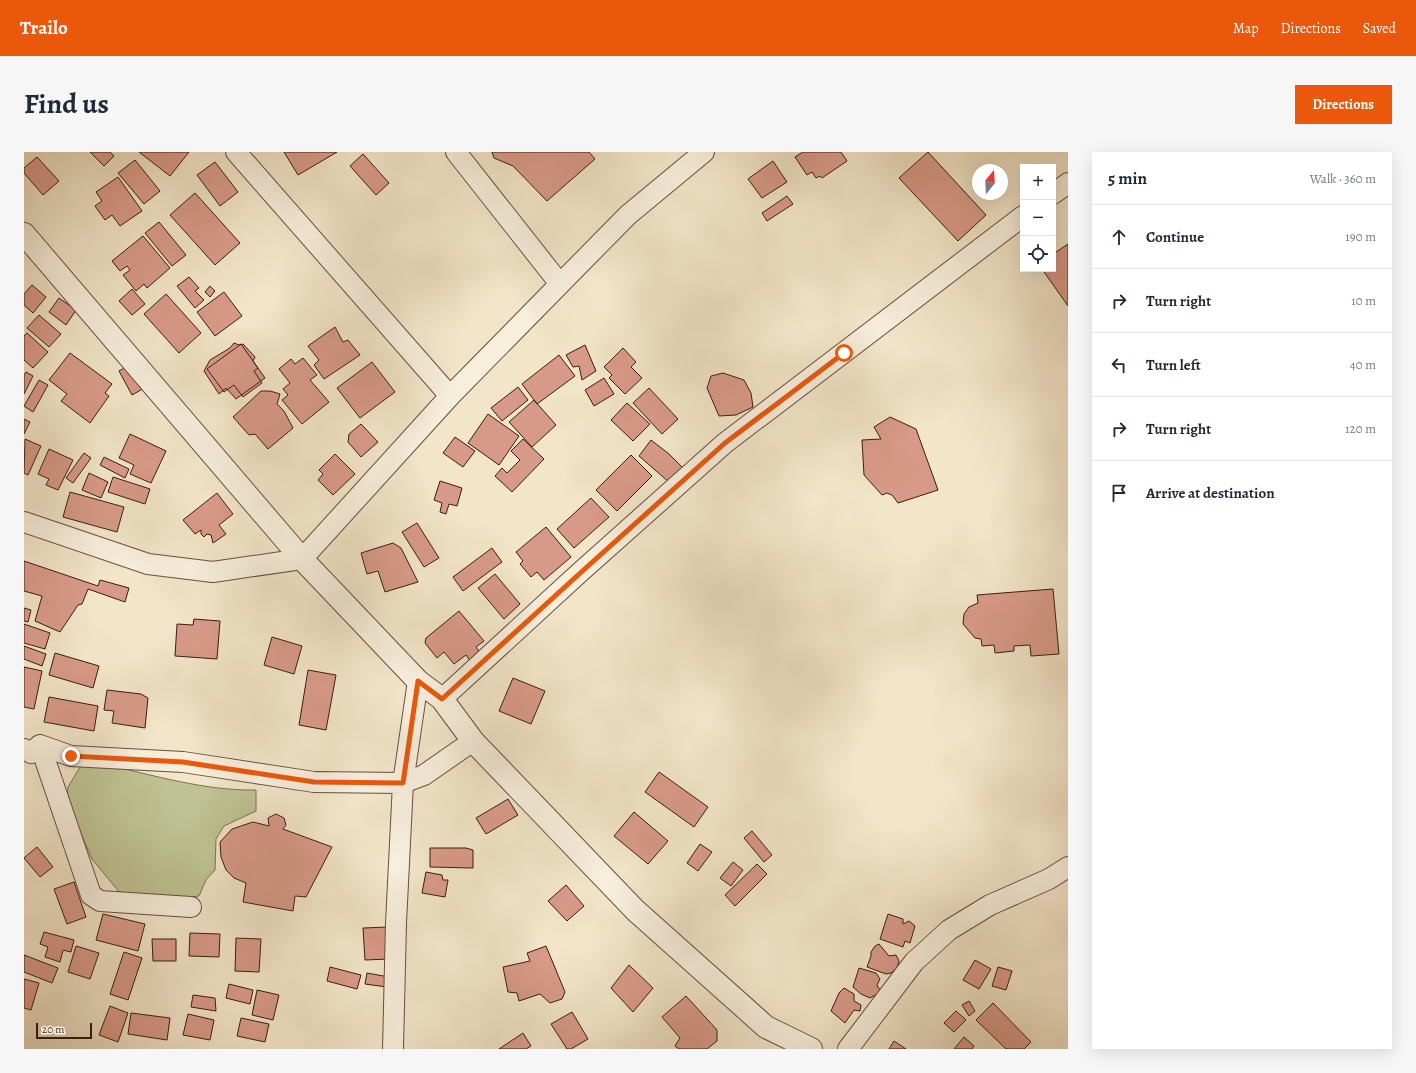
<!DOCTYPE html>
<meta charset="utf-8">
<style>
body{margin:0;font-family:Alegreya,serif;background:#f6f6f7;color:#1f2937}
.controls{position:absolute;right:12px;top:12px;display:grid;overflow:hidden;border-radius:0px;box-shadow:0 4px 16px #0002}
.controls button{width:36px;height:36px;display:grid;place-items:center;padding:0;border:0;border-bottom:1px solid #e0e1e3;background:#fff;color:#1f2937;font:20px sans-serif}
.compass{position:absolute;left:948px;top:12px;width:36px;height:36px;border-radius:50%;background:#fff;box-shadow:0 4px 16px #0002;rotate:18deg}
.scale{position:absolute;left:12px;bottom:10px;width:56px;box-sizing:border-box;padding-left:4px;border:2px solid #3a1c11;border-top:0;font-size:11px;line-height:14px;white-space:nowrap;color:#3a1c11;-webkit-text-stroke:3px #f7eedc;paint-order:stroke}
.stop{position:absolute;width:12px;height:12px;margin:-9px;border:3px solid #ea580c;border-radius:50%;background:#fff}
.stop.end{background:#ea580c;border-color:#fff;box-shadow:0 1px 4px #0008}
.list{margin:0;padding:0;list-style:none}
h2{display:flex;justify-content:space-between;align-items:center;height:52px;margin:0;padding:0 16px;font-size:17px}
h2 small{font-size:13px;font-weight:400;color:#747a83}
.list li{display:grid;grid-template-columns:26px 1fr auto;gap:12px;align-items:center;box-sizing:border-box;height:64px;padding:0 16px;border-top:1px solid #e0e1e3}
.list b{display:block;font-size:15px;white-space:nowrap}
.list em{font-size:13px;font-style:normal;color:#747a83}
.icon{flex:none;width:22px;height:22px;fill:none;stroke:currentColor;stroke-width:2;stroke-linecap:round;stroke-linejoin:round}
.map{position:relative;flex:none;width:1044px;height:897px;overflow:hidden;border-radius:0px}
header{display:flex;align-items:center;gap:24px;box-sizing:border-box;height:56px;padding:0 20px;background:#ea580c;color:#fff}
header strong{font-size:19px}
nav{display:flex;gap:22px;margin-inline-start:auto;font-size:14px}
.intro{display:flex;align-items:center;justify-content:space-between;box-sizing:border-box;height:96px;padding:0 24px}
h1{margin:0;font-size:28px}
.button{padding:10px 18px;border-radius:0px;background:#ea580c;color:#fff;font-size:14px;font-weight:700}
main{display:flex;gap:24px;padding:0 24px}
aside{flex:1;background:#fff;border-radius:0px;box-shadow:0 4px 16px #0002}
.map>svg:first-child{display:block}
</style>
<header>
<strong>Trailo</strong>
<nav><a>Map</a><a>Directions</a><a>Saved</a></nav>
</header>
<div class="intro"><h1>Find us</h1><a class="button">Directions</a></div>
<main>
<div class="map">
<svg width="1044" height="897" viewBox="0 0 1044 897">
<rect width="100%" height="100%" fill="#f2e5c9"/>
<filter id="stains"><feTurbulence type="fractalNoise" baseFrequency=".005" numOctaves="4"/><feColorMatrix values="0 0 0 0 .2 0 0 0 0 .09 0 0 0 0 .02 0 0 0 .5 -.17"/></filter>
<radialGradient id="worn" r=".72"><stop offset=".6" stop-color="#630" stop-opacity="0"/><stop offset="1" stop-color="#630" stop-opacity=".3"/></radialGradient>
<path fill="#bfc393" stroke="#7c7052" d="M79 612C129 623 181 639 232 638V659L200 674 192 687 191 718 182 728 175 744 154 747 96 741 68 707 43 649 44 635 56 615Z"/>
<path fill="#d89a88" stroke="#3a1c11" d="M66 0H86L90 4 80 14Z
M115 0H165L146 24Z
M260 0H313L274 23Z
M468 0H565L571 7 523 49 489 14 470 6Z
M779 0H817L823 9 798 26 796 24 792 26 788 20 783 23 771 5Z
M904 0 962 63 934 89 875 26Z
M339 2 365 31 352 43 326 14Z
M13 5 35 29 19 43 0 21V16Z
M111 8 136 39 120 52 94 21Z
M749 9 763 30 738 46 724 27Z
M191 10 214 40 196 54 173 23Z
M94 25 118 59 96 74 88 63 81 68 71 54 78 49 72 40Z
M171 41 216 91 191 113 146 63Z
M763 44 769 52 743 69 738 61Z
M135 70 162 103 148 114 121 81Z
M119 84 146 116 123 136 120 132 112 139 99 123 106 118 103 114 96 119 88 109Z
M1044 92V154L1018 117H1029V102Z
M165 125 175 136 171 139 180 148 171 156 153 134Z
M8 133 22 145 9 161 0 153V142Z
M186 134 191 139 186 145 181 140Z
M108 137 121 152 108 163 95 149Z
M200 140 218 164 191 184 173 160Z
M142 142 177 181 155 201 120 162Z
M35 146 52 158 42 173 25 160Z
M15 163 37 182 25 195 3 176Z
M311 175 319 190 324 188 336 203 300 227 290 213 295 208 284 194Z
M3 181 24 200 9 216 0 208V184Z
M210 191 215 193 219 192 231 205 229 209 241 226 212 247 202 236 195 242 180 219 186 208 206 196Z
M217 192 234 216 230 219 238 231 219 245 210 233 200 240 183 217Z
M561 193 572 219 558 228 555 214 549 215 542 203Z
M599 196 612 210 607 215 618 226 601 242 585 226 588 223 580 215Z
M46 201 88 232 81 241 85 244 66 271 37 249 43 242 25 228Z
M535 203 551 224 513 252 498 232Z
M279 206 293 223 286 228 305 250 278 272 258 248 264 243 259 237 266 231 255 217 267 207 271 212Z
M348 210 371 240 336 266 313 236Z
M109 211 122 235 108 243 95 219Z
M2 220 9 224 0 242V223Z
M699 221 720 228 727 241 729 255 712 263 695 264 683 236 687 224Z
M580 226 590 242 570 254 561 238Z
M15 228 24 233 9 260 0 254Z
M494 235 504 248 478 269 467 256Z
M625 236 654 267 638 282 609 251Z
M237 239H246L256 242 253 252 260 259 269 276 244 297 231 282 225 283 209 265Z
M510 248 532 273 508 295 485 270Z
M603 251 626 272 609 289 587 268Z
M464 262 495 284 475 313 444 291Z
M866 265 892 277 914 338 874 351 868 343 863 341 858 343 840 323 838 288 857 287 850 275Z
M0 267 6 270 0 282Z
M337 272 354 290 337 305 324 290 325 282Z
M106 282 142 299 127 331 106 322 110 313 95 306Z
M431 285 451 299 439 315 419 301Z
M1 287 17 294 4 323 0 321Z
M499 287 520 307 488 340 471 324 478 316 483 321 496 308 487 299Z
M627 288 645 302 660 317 646 331 615 304Z
M25 297 49 308 34 338 22 333 25 327 14 322Z
M60 301 67 306 49 331 42 326Z
M311 302 331 322 309 343 294 328 299 322 295 318Z
M607 303 628 324 593 359 572 338Z
M80 305 105 317 101 326 76 313Z
M65 321 84 330 77 346 58 338Z
M89 325 126 337 121 352 84 340Z
M416 329 438 336 433 354 425 352 422 362 416 360 418 351 410 348Z
M46 340 100 355 93 380 39 365Z
M193 341 209 362 195 373 202 382 189 391 187 383 183 382 180 385 177 382V378L171 382 159 368Z
M567 346 585 365 550 396 533 377Z
M393 371 415 406 400 415 378 380Z
M522 375 547 405 520 428 513 420 507 425 496 412 499 409 492 400Z
M369 391 377 396 394 430 361 440 354 419 343 422 337 401Z
M468 396 478 410 439 439 429 425Z
M0 409 74 434 76 428 105 436 101 450 64 437 58 452 54 453 36 480 11 469 18 444 0 439Z
M471 422 496 452 480 467 454 436Z
M1029 437 1035 502 1007 504 1006 493 990 494V499L971 501 970 493 958 494 957 487 951 486 939 472 940 462 945 455 954 451 953 443Z
M0 456 7 458 4 470 0 469Z
M435 459 460 489 452 495 457 502 447 510 442 503 430 512 420 500 413 506 401 491 402 486Z
M170 467 196 469 193 507 151 504 153 472 169 473Z
M0 472 26 481 21 497 0 491Z
M248 485 278 494 270 522 240 513Z
M0 494 22 502 18 514 0 507Z
M31 501 75 514 69 536 25 523Z
M0 515 18 519 10 557 0 555Z
M284 518 312 523 302 578 275 573Z
M489 526 521 539 507 572 475 559Z
M83 538 117 542 124 546 121 576 88 571 90 559 80 558Z
M25 545 74 554 70 579 20 570Z
M635 620 684 655 670 675 621 640Z
M484 647 494 663 462 682 452 666Z
M610 660 644 689 624 712 590 684Z
M252 662 260 666 262 673 259 677 308 695 282 745 271 744 269 759 219 750 222 731 210 726 202 718 197 705 196 690 208 677 229 670 245 674 244 666Z
M728 679 748 703 740 710 720 686Z
M676 692 688 700 674 719 663 711Z
M13 695 29 715 16 725 0 706Z
M406 696H442L449 698V716L406 715Z
M709 710 719 718 707 734 696 726Z
M733 712 743 722 711 754 701 743Z
M402 720 418 723 419 728H424L421 745 398 741Z
M50 730 62 765 43 772 30 737Z
M542 733 560 754 543 769 524 749Z
M79 762 121 772 114 799 72 788Z
M864 762 879 767V772L885 769 891 774 886 791 881 789 879 795 856 787Z
M364 775 365 807 341 808 339 776Z
M20 780 50 788 47 800 39 798 36 810 21 805 24 795 16 792Z
M166 781 196 782 195 805 165 804Z
M212 786 237 787 235 820 211 819Z
M128 787H152V809H129Z
M855 792 865 804 872 803 875 809 873 816 867 821 862 822 843 815 847 804V800L851 794Z
M52 794 75 801 66 827 44 820Z
M522 794 541 840 538 847 526 851 516 842 495 849 493 841 484 840 479 815 506 809 503 801Z
M100 800 118 806 104 848 86 842Z
M0 803 34 816 28 831 0 820Z
M951 808 967 817 955 837 939 828Z
M605 813 629 836 609 860 587 836Z
M306 815 337 823 333 837 303 829Z
M974 815 988 819 982 838 968 834Z
M835 816 852 821 856 827 853 833 857 840 846 846 837 842 829 835Z
M343 821 365 825 363 835 341 832Z
M0 827 15 831 7 858 0 856Z
M205 832 229 838 226 852 202 846Z
M820 836 830 842V849L837 853 836 859 830 858 821 871 807 859 815 841Z
M233 838 255 843 249 868 228 863Z
M169 843 191 846 192 859 167 855Z
M662 844 693 878V889L683 897H655L651 894 656 886 638 865Z
M945 849 951 859 945 864 938 853Z
M969 851 1007 890 1000 897H982L952 868Z
M86 854 104 861 94 890 75 883Z
M932 859 942 868 930 880 920 871Z
M548 860 564 887 547 897H543L527 872Z
M107 861 146 866 143 888 104 882Z
M164 862 190 868 186 888 159 883Z
M217 866 245 872 241 890 213 884Z
M499 881 507 894 502 897H475Z
M940 885 950 894 948 897H930Z
M870 889 882 897H865Z"/>
<g fill="none" stroke-linecap="round" stroke-linejoin="round">
<g stroke="#684e3f" stroke-width="22">
<path id="minor" d="M212 0 426 244
M432 0 536 132
M1029 42 1044 31
M0 370 124 412 189 420 278 407 426 244 536 132 604 63 680 0
M418 547 553 423 701 291 999 64
M16 593 67 743 76 749 167 755
M0 597 7 601 16 593 47 604 159 610 290 630 379 631 400 623 449 589
M369 897 372 771 379 631 394 529
M824 897 890 810 925 778 966 753 1025 727 1044 715"/>
</g>
<g stroke="#684e3f" stroke-width="24">
<path id="tertiary" d="M0 82 278 407 394 529 418 547 449 589 611 758 742 875 787 897"/>
</g>
<use href="#minor" stroke="#f7eedc" stroke-width="20"/>
<use href="#tertiary" stroke="#f7eedc" stroke-width="22"/>
</g>
<g fill="none" stroke-linecap="round" stroke-linejoin="round">
<path stroke="#ea580c" stroke-width="5" d="M47 604 159 610 290 630 379 631 394 529 418 547 554 423 701 291 820 201"/>
</g>
<rect width="100%" height="100%" filter="url(#stains)"/>
<rect width="100%" height="100%" fill="url(#worn)"/>
</svg>
<div class="controls">
<button>+</button>
<button>−</button>
<button><svg class="icon" aria-label="locate" viewBox="0 0 24 24"><circle cx="12" cy="12" r="6"/><path d="M12 2v4M12 18v4M2 12h4M18 12h4"/></svg></button>
</div>
<svg class="compass" viewBox="-18 -18 36 36"><path d="M0-13l5 13h-10z" fill="#e53935"/><path d="M0 13l5-13h-10z" fill="#747a83"/></svg>
<div class="scale">20 m</div>
<div class="stop" style="left:820px;top:201px"></div>
<div class="stop end" style="left:47px;top:604px"></div>
</div>
<aside>
<h2>5 min<small>Walk · 360 m</small></h2>
<ul class="list">
<li><svg class="icon" aria-label="ahead" viewBox="0 0 24 24"><path d="M12 20V5M6 11l6-6 6 6"/></svg><div><b>Continue</b></div><em>190 m</em></li>
<li><svg class="icon" aria-label="right" viewBox="0 0 24 24"><path d="M7 20v-9h11M14 6l5 5-5 5"/></svg><div><b>Turn right</b></div><em>10 m</em></li>
<li><svg class="icon" aria-label="left" viewBox="0 0 24 24"><path d="M17 20v-9H6M10 6l-5 5 5 5"/></svg><div><b>Turn left</b></div><em>40 m</em></li>
<li><svg class="icon" aria-label="right" viewBox="0 0 24 24"><path d="M7 20v-9h11M14 6l5 5-5 5"/></svg><div><b>Turn right</b></div><em>120 m</em></li>
<li><svg class="icon" aria-label="arrive" viewBox="0 0 24 24"><path d="M6 21V4h12l-3 4 3 4H6"/></svg><div><b>Arrive at destination</b></div></li>
</ul>
</aside>
</main>
